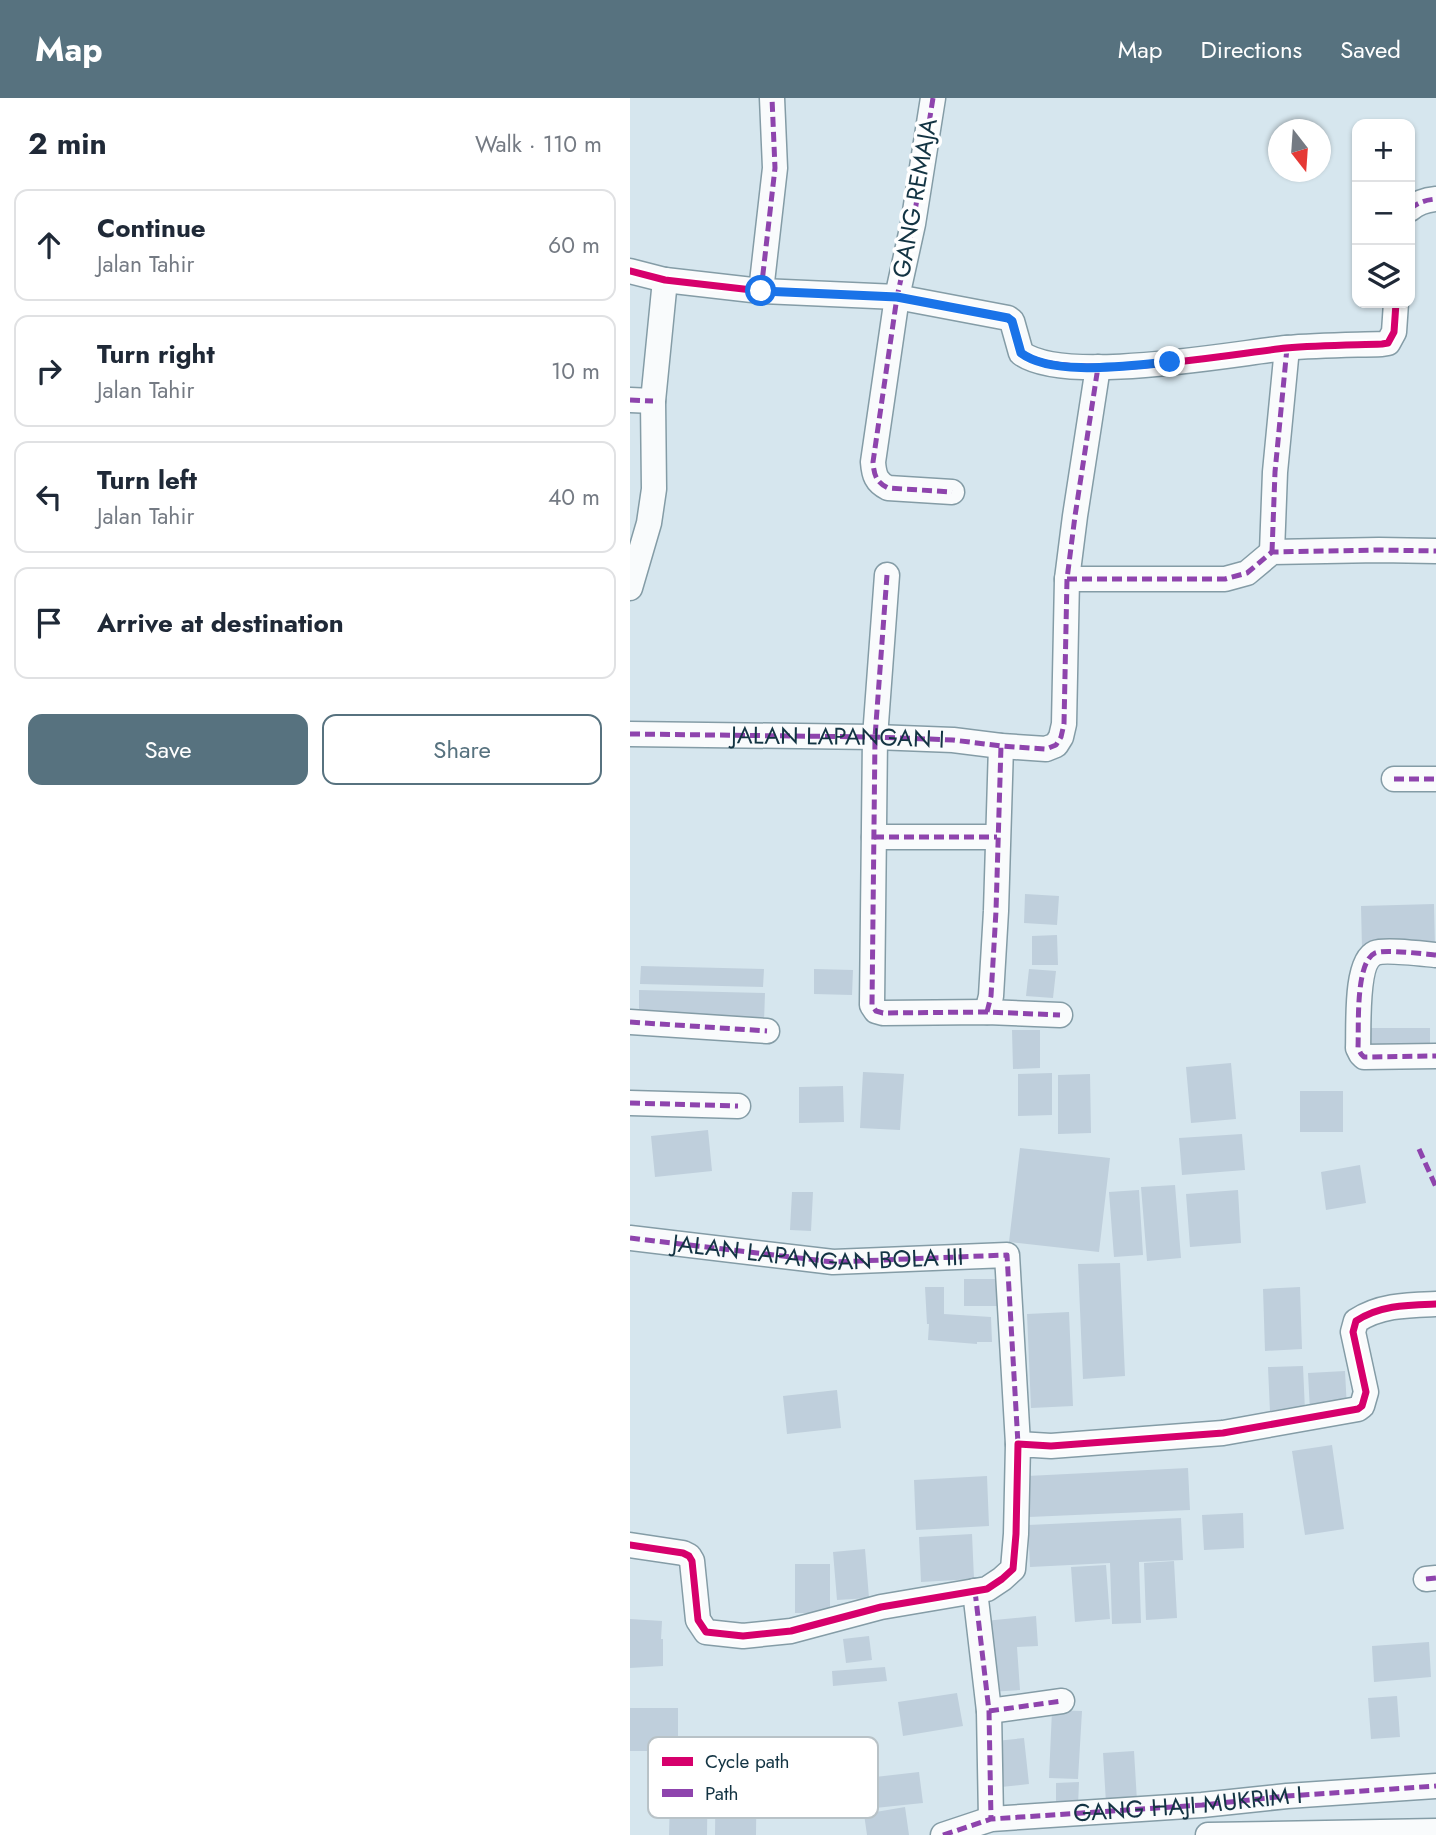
<!DOCTYPE html>
<meta charset="utf-8">
<style>
body{margin:0;font-family:Jost,sans-serif;background:#f2f2f3;color:#1f2937}
.controls{position:absolute;right:21px;top:21px;display:grid;overflow:hidden;border-radius:14px;box-shadow:0 2px 5px #0004}
.controls button{width:63px;height:63px;display:grid;place-items:center;padding:0;border:0;border-bottom:2px solid #e0e1e3;background:#fff;color:#1f2937;font:35px sans-serif}
.compass{position:absolute;left:638px;top:21px;width:63px;height:63px;border-radius:50%;background:#fff;box-shadow:0 2px 5px #0004;rotate:163deg}
.stop{position:absolute;width:21px;height:21px;margin:-16px;border:5px solid #1a73e8;border-radius:50%;background:#fff}
.stop.end{background:#1a73e8;border-color:#fff;box-shadow:0 2px 7px #0008}
.list{margin:0;padding:0;list-style:none}
h2{display:flex;justify-content:space-between;align-items:center;height:91px;margin:0;padding:0 28px;font-size:30px}
h2 small{font-size:23px;font-weight:400;color:#747a83}
.list li{display:grid;grid-template-columns:46px 1fr auto;gap:21px;align-items:center;box-sizing:border-box;height:112px;margin:0 14px 14px;padding:0 14px;border:2px solid #e0e1e3;border-radius:14px}
.list b{display:block;font-size:26px;white-space:nowrap}
.list p{margin:0;font-size:23px;white-space:nowrap;color:#747a83}
.list em{font-size:23px;font-style:normal;color:#747a83}
.actions{display:flex;gap:14px;padding:21px 28px}
.actions a{flex:1;padding:16px 0;border:2px solid #57727f;border-radius:14px;text-align:center;font-size:24px;color:#57727f}
.actions .main{background:#57727f;color:#fff}
.icon{flex:none;width:38px;height:38px;fill:none;stroke:currentColor;stroke-width:2;stroke-linecap:round;stroke-linejoin:round}
.map{position:relative;flex:none;width:806px;height:1737px;overflow:hidden}
header{display:flex;align-items:center;gap:42px;box-sizing:border-box;height:98px;padding:0 35px;background:#57727f;color:#fff}
header strong{font-size:33px}
nav{display:flex;gap:38px;margin-inline-start:auto;font-size:24px}
main{display:flex}
aside{flex:1;background:#fff}
.map>svg:first-child{display:block}
</style>
<header>
<strong>Map</strong>
<nav><a>Map</a><a>Directions</a><a>Saved</a></nav>
</header>
<main>
<aside>
<h2>2 min<small>Walk · 110 m</small></h2>
<ul class="list">
<li><svg class="icon" aria-label="ahead" viewBox="0 0 24 24"><path d="M12 20V5M6 11l6-6 6 6"/></svg><div><b>Continue</b><p>Jalan Tahir</p></div><em>60 m</em></li>
<li><svg class="icon" aria-label="right" viewBox="0 0 24 24"><path d="M7 20v-9h11M14 6l5 5-5 5"/></svg><div><b>Turn right</b><p>Jalan Tahir</p></div><em>10 m</em></li>
<li><svg class="icon" aria-label="left" viewBox="0 0 24 24"><path d="M17 20v-9H6M10 6l-5 5 5 5"/></svg><div><b>Turn left</b><p>Jalan Tahir</p></div><em>40 m</em></li>
<li><svg class="icon" aria-label="arrive" viewBox="0 0 24 24"><path d="M6 21V4h12l-3 4 3 4H6"/></svg><div><b>Arrive at destination</b></div></li>
</ul>
<div class="actions"><a class="main">Save</a><a>Share</a></div>
</aside>
<div class="map">
<svg width="806" height="1737" viewBox="0 0 806 1737">
<rect width="100%" height="100%" fill="#d6e6ee"/>
<path fill="#bfcfdc" d="M395 796 429 798 427 827 394 825Z
M804 806 805 849 732 851 731 808Z
M427 837 428 867H402V838Z
M11 868 134 871 133 889 10 886Z
M184 871 223 872 222 897 184 896Z
M399 871 426 873 423 900 396 898Z
M9 892 135 895 134 924 9 921Z
M740 930H800V956L740 957Z
M382 932H410V970L383 971Z
M601 965 606 1021 561 1025 556 969Z
M233 974 274 976 270 1032 230 1030Z
M422 975V1017L388 1018V976Z
M460 976 461 1035 428 1036V977Z
M213 988 214 1024 169 1025V989Z
M670 993H713V1034H670Z
M78 1032 82 1073 25 1079 21 1038Z
M612 1036 615 1072 552 1077 549 1040Z
M390 1050 480 1060 469 1154 379 1144Z
M730 1067 736 1105 696 1112 691 1074Z
M545 1087 551 1160 517 1163 511 1089Z
M509 1092 513 1157 484 1159 479 1094Z
M608 1092 611 1145 560 1149 556 1096Z
M162 1094H183L181 1133 160 1132Z
M490 1165 495 1278 453 1281 448 1166Z
M334 1181H368V1208H334Z
M295 1189H314V1216L361 1219 362 1244H347V1246L298 1242 299 1226H297Z
M670 1189 672 1251 635 1253 633 1191Z
M439 1214 443 1308 401 1310 397 1216Z
M673 1268 675 1313 640 1314 638 1269Z
M715 1273 717 1311 680 1313 678 1275Z
M207 1292 211 1330 157 1336 153 1298Z
M702 1347 714 1431 675 1437 662 1353Z
M558 1370 560 1412 399 1419 397 1378Z
M357 1378 359 1428 286 1432 284 1382Z
M613 1415 614 1450 574 1452 572 1417Z
M551 1420 553 1462 509 1464 511 1525 482 1526 480 1465 400 1469 398 1427Z
M342 1436 344 1481 291 1484 289 1439Z
M235 1451 239 1500 207 1502 203 1454Z
M544 1463 547 1520 516 1522 514 1465Z
M165 1466H200V1515H165Z
M476 1467 480 1521 445 1524 441 1469Z
M406 1518 408 1548 387 1549 390 1592 359 1594 354 1523Z
M0 1521 32 1523 31 1541H33V1568L0 1570Z
M239 1538 242 1562 216 1565 213 1541Z
M799 1544 801 1579 744 1584 742 1548Z
M255 1569 257 1583 203 1588 202 1573Z
M327 1595 333 1628 273 1638 268 1604Z
M767 1598 770 1639 741 1641 738 1600Z
M0 1610H48V1653H0Z
M422 1612 452 1613 448 1681 419 1680Z
M394 1640 399 1686 371 1689 366 1643Z
M504 1653 507 1703 476 1705 473 1655Z
M86 1662H127L126 1737H85Z
M41 1668H78L77 1737H39Z
M289 1674 293 1705 178 1717 175 1687Z
M449 1684 448 1708H426V1685Z
M275 1709 279 1737H237L234 1716Z"/>
<g fill="none" stroke-linecap="round" stroke-linejoin="round">
<g stroke="#849ca6" stroke-width="27">
<g id="street">
<path d="M303 0 283 126 267 199 243 364C244 377 246 384 258 390L322 394"/>
<path d="M780 111C788 104 796 102 806 101"/>
<path d="M0 173 35 182 131 193 267 199 378 220 382 223 391 255C434 287 600 256 656 250 687 247 720 247 752 246L758 245 764 234 766 205"/>
<path d="M131 193 145 70 142 0"/>
<path d="M0 302 23 303"/>
<path d="M642 454 645 374 657 250"/>
<path d="M257 477 245 639 242 907 246 913 253 915 357 914 430 917"/>
<path d="M437 481H595L617 475 642 454 749 452 806 453"/>
<path d="M0 490 19 425 24 391 23 303 35 182"/>
<path id="s1" d="M0 636 245 639 323 642 371 648 416 651 426 647 431 639 434 626 437 481 445 418 468 269"/>
<path d="M764 681H806"/>
<path d="M244 739H367"/>
<path d="M806 857C794 856 755 851 745 855 725 864 729 929 728 950L731 956 734 959 806 958"/>
<path d="M357 914 361 898 366 813 371 648"/>
<path d="M0 924 137 933"/>
<path d="M0 1005 108 1008"/>
<path d="M0 1140 203 1164 377 1157 388 1346"/>
<path d="M0 1447 53 1455 59 1458 62 1463 68 1522 76 1534 113 1538 161 1533 251 1509 357 1491 372 1481 383 1471 386 1436 388 1346 421 1348 593 1335 728 1311 732 1308 736 1294 723 1234 726 1223C750 1207 778 1207 806 1206"/>
<path d="M796 1481 806 1480"/>
<path d="M345 1493 359 1613 361 1721"/>
<path d="M359 1613 432 1603"/>
<path d="M313 1737 361 1721 572 1707 657 1698 806 1688"/>
<path d="M578 1737 806 1733"/>
</g>
</g>
<use href="#street" stroke="#f9fbfc" stroke-width="24"/>
<g stroke="#8e44ad" stroke-width="5" stroke-dasharray="10 5" stroke-linecap="butt">
<path d="M303 0 283 126 267 199 243 364C244 377 246 384 258 390L322 394"/>
<path d="M780 111C788 104 796 102 806 101"/>
<path d="M131 193 145 70 142 0"/>
<path d="M0 302 23 303"/>
<path d="M642 454 645 374 657 250"/>
<path d="M257 477 245 639 242 907 246 913 253 915 357 914 430 917"/>
<path d="M437 481H595L617 475 642 454 749 452 806 453"/>
<path d="M0 636 245 639 323 642 371 648 416 651 426 647 431 639 434 626 437 481 445 418 468 269"/>
<path d="M764 681H806"/>
<path d="M244 739H367"/>
<path d="M806 857C794 856 755 851 745 855 725 864 729 929 728 950L731 956 734 959 806 958"/>
<path d="M357 914 361 898 366 813 371 648"/>
<path d="M0 924 137 933"/>
<path d="M0 1005 108 1008"/>
<path d="M789 1051 806 1089"/>
<path id="s2" d="M0 1140 203 1164 377 1157 388 1346"/>
<path d="M796 1481 806 1480"/>
<path d="M345 1493 359 1613 361 1721"/>
<path d="M359 1613 432 1603"/>
<path id="s3" d="M313 1737 361 1721 572 1707 657 1698 806 1688"/>
</g>
<g stroke="#fff" stroke-width="11">
<path id="cycleway" d="M0 173 35 182 131 193 267 199 378 220 382 223 391 255C434 287 600 256 656 250 687 247 720 247 752 246L758 245 764 234 766 205
M0 1447 53 1455 59 1458 62 1463 68 1522 76 1534 113 1538 161 1533 251 1509 357 1491 372 1481 383 1471 386 1436 388 1346 421 1348 593 1335 728 1311 732 1308 736 1294 723 1234 726 1223C750 1207 778 1207 806 1206"/>
</g>
<use href="#cycleway" stroke="#d6006c" stroke-width="7"/>
</g>
<g fill="none" stroke-linecap="round" stroke-linejoin="round">
<path stroke="#1a73e8" stroke-width="9" d="M131 193 267 199 378 220 382 223 391 255C423 279 501 267 540 264"/>
</g>
<g text-anchor="middle" stroke-width="7" stroke-linejoin="round" paint-order="stroke">
<g font-size="24" fill="#133443" stroke="#fff">
<text transform="translate(285 100) rotate(-80)" y="8">GANG REMAJA</text>
<text dy="8" stroke="none"><textPath href="#s1" startOffset="208">JALAN LAPANGAN I</textPath></text>
<text dy="8" stroke="none"><textPath href="#s2" startOffset="189">JALAN LAPANGAN BOLA III</textPath></text>
<text dy="8" stroke="none"><textPath href="#s3" startOffset="248">GANG HAJI MUKRIM I</textPath></text>
</g>
</g>
<rect x="18" y="1639" width="230" height="81" rx="10" fill="#fff" stroke="#b8c2c7" stroke-width="2"/>
<rect x="32" y="1659" width="31" height="9" fill="#d6006c"/>
<rect x="32" y="1691" width="31" height="8" fill="#8e44ad"/>
<g font-size="19" fill="#133443">
<text x="75" y="1670">Cycle path</text>
<text x="75" y="1702">Path</text>
</g>
</svg>
<div class="controls">
<button>+</button>
<button>−</button>
<button><svg class="icon" aria-label="layers" viewBox="0 0 24 24"><path d="M12 4l9 5-9 5-9-5zM3 14l9 5 9-5"/></svg></button>
</div>
<svg class="compass" viewBox="-18 -18 36 36"><path d="M0-13l5 13h-10z" fill="#e53935"/><path d="M0 13l5-13h-10z" fill="#747a83"/></svg>
<div class="stop" style="left:131px;top:193px"></div>
<div class="stop end" style="left:540px;top:264px"></div>
</div>
</main>
